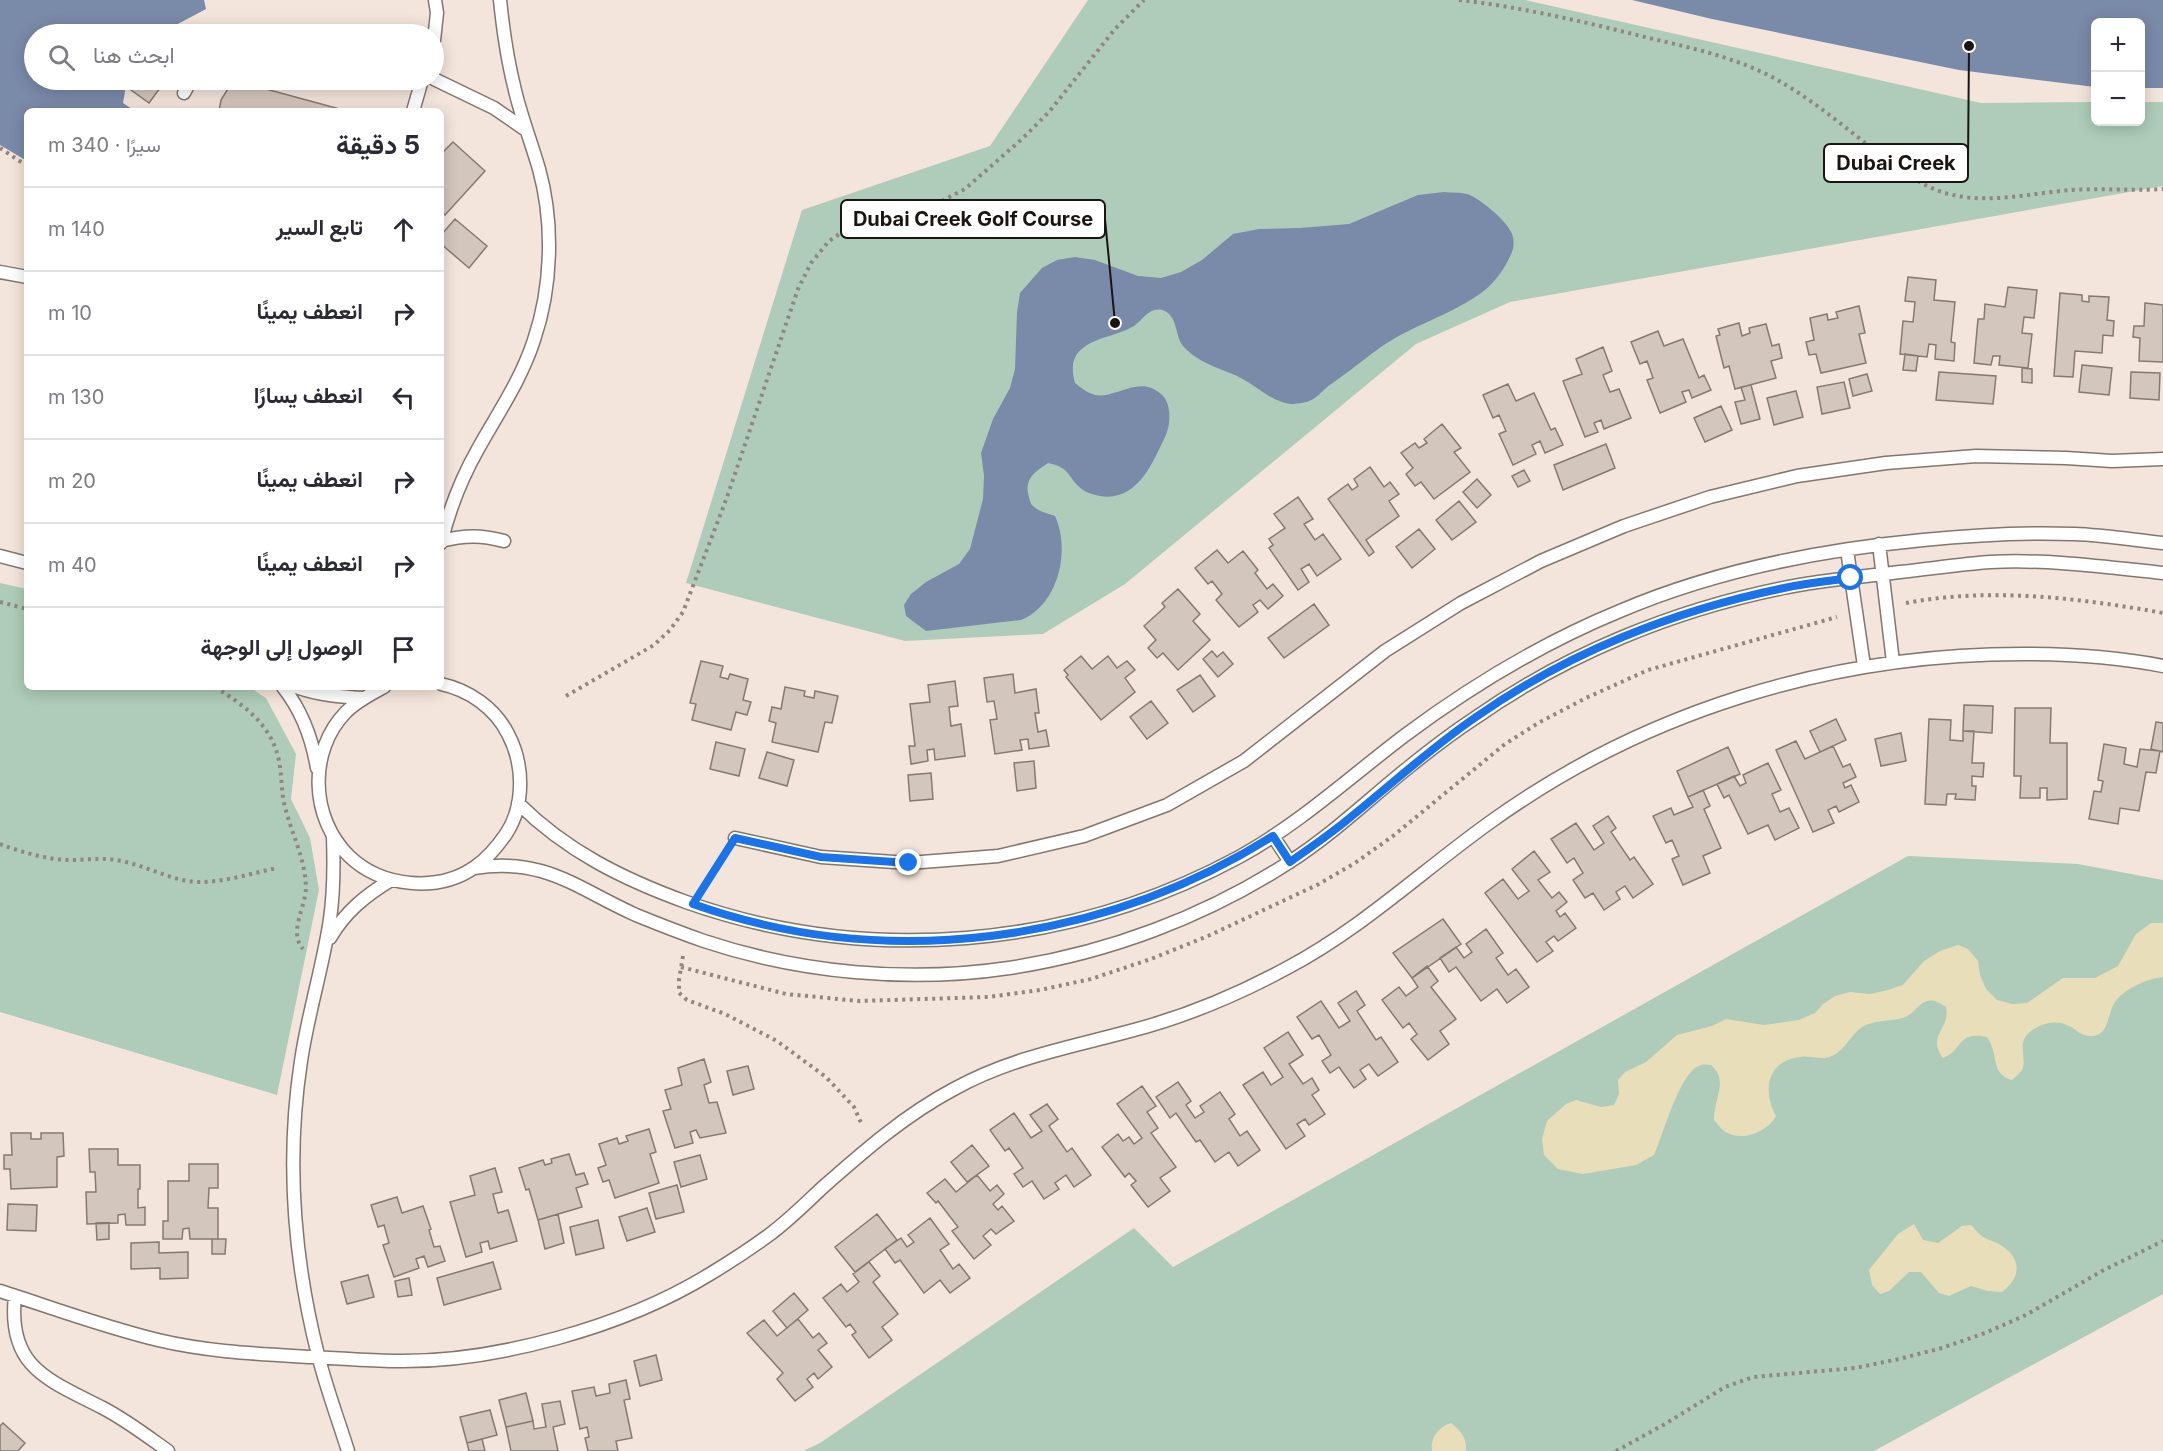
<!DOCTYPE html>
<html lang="ar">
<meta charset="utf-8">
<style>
body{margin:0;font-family:Inter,Vazirmatn,sans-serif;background:#f7f7f7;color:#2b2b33;direction:rtl}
.controls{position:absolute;right:18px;top:18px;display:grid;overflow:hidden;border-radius:9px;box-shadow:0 3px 15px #0003}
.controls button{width:54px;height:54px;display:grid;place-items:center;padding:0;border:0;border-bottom:2px solid #e1e1e2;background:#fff;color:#2b2b33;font:30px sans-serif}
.stop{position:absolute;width:18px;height:18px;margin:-14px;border:4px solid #1a73e8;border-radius:50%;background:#fff}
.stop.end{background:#1a73e8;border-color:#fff;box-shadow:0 2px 6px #0008}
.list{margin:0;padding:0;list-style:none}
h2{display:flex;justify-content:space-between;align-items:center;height:78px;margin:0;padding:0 24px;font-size:26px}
h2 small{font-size:20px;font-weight:400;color:#7c7c81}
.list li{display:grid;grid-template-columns:39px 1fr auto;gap:18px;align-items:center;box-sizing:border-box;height:84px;padding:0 24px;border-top:2px solid #e1e1e2}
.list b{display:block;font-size:22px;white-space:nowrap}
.list em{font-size:20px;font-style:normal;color:#7c7c81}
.icon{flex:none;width:33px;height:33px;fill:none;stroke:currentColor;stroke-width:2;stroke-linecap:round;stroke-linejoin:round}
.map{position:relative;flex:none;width:2163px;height:1451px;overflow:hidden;direction:ltr}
.search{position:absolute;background:#fff;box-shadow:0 3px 15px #0003;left:24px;top:24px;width:420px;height:66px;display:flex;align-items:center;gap:15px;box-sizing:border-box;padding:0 21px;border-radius:33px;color:#7c7c81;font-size:22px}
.panel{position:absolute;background:#fff;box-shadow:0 3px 15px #0003;left:24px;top:108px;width:420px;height:582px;border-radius:9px;direction:rtl}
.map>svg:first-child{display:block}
</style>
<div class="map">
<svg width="2163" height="1451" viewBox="0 0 2163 1451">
<rect width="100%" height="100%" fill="#f3e5db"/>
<path fill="#aeccb9" d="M1088 0H1525L1981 103 2095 102 2096 122H2140L2141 102H2163V186L1510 302 1416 344 1125 584 1043 634 905 641 686 583 802 210 990 146Z
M0 583 27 589V687H249L266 698 296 754 291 799 310 838 319 890 277 1095 0 1012Z
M1908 856 2078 864 2163 880V1294L1874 1451H803L820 1443 1134 1228 1173 1267Z"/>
<path fill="#e8deb9" d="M2151 923H2163V977C2147 979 2125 988 2115 1002 2107 1013 2110 1037 2090 1036 2081 1036 2076 1029 2069 1026 2057 1019 2041 1023 2031 1031 2015 1044 2028 1057 2022 1070 2019 1074 2015 1077 2012 1080 1990 1074 1999 1054 1987 1037 1956 1031 1964 1050 1943 1058 1926 1035 1951 1029 1946 1007 1922 989 1919 1013 1903 1018 1891 1021 1877 1020 1866 1025 1852 1031 1846 1050 1832 1056 1822 1061 1810 1055 1800 1057 1767 1061 1762 1090 1776 1116 1768 1132 1740 1143 1724 1131 1720 1128 1717 1123 1714 1120 1714 1097 1729 1081 1711 1065 1708 1065 1704 1064 1701 1065 1680 1070 1663 1136 1654 1155L1636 1165 1583 1174 1558 1169 1544 1155 1542 1139 1547 1121 1566 1104 1576 1100 1601 1107 1614 1105 1619 1094 1618 1080 1625 1072 1646 1062 1677 1035 1712 1026 1726 1019 1764 1025 1799 1020 1815 1013 1823 1004 1835 996 1850 992 1870 994 1888 990 1903 985 1924 961 1940 951 1958 945 1968 949 1978 961 1980 975 1986 989 1997 1000 2012 1004 2027 1003 2063 978H2095L2118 966 2136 934Z
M1914 1224 1923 1240 1938 1243 1962 1226 1971 1225C1975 1229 1979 1235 1985 1238 1990 1241 1997 1242 2002 1246 2022 1259 2021 1278 2002 1292L1988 1291 1971 1286 1949 1296 1939 1293 1921 1272H1909L1889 1291 1880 1294 1872 1285 1869 1270 1898 1234Z
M1451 1423C1461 1431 1467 1438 1466 1451H1432C1430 1437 1439 1427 1451 1423Z"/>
<path fill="#7a8aa9" d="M0 0H204L206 9 159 34H34V80H127L123 103 135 111H27V161L0 145Z
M1632 0H2163V88H2141L2140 22H2096L2095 87 1959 70 1712 19Z
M1444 192C1451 193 1460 192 1467 194 1478 197 1506 220 1511 232 1514 237 1514 244 1513 249 1508 264 1497 280 1485 290 1452 316 1409 325 1374 352 1358 364 1343 376 1327 387 1322 392 1315 399 1309 401 1305 403 1295 404 1291 404 1271 402 1256 385 1239 377 1220 368 1198 363 1183 346 1175 336 1178 318 1165 311 1150 305 1144 319 1134 326 1109 341 1062 338 1075 383 1081 388 1088 393 1095 395 1116 399 1139 374 1161 394 1172 403 1171 425 1165 437 1152 464 1137 502 1100 496 1095 495 1087 493 1083 490 1067 478 1072 468 1048 463 1036 471 1025 478 1028 493 1029 497 1030 504 1033 506 1037 511 1049 514 1055 516 1071 551 1058 605 1021 620L926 631 906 616 904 605 911 594 926 582 959 564 970 549 983 499 984 476 981 453 993 419 1010 388 1015 369 1017 312 1020 293 1042 268 1057 260 1075 257 1095 260 1138 276 1161 278 1181 272 1202 260 1233 234 1259 229 1300 228 1349 224 1418 195Z"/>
<path fill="#d3c6bc" stroke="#867971" stroke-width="1.5" d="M132 80H166L149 103 127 87Z
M244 83 347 111H219L221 100 229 87Z
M453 142 485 171 445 215 441 211V154Z
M455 219 487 246 469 268 441 244V235Z
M1908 277 1936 280 1934 300 1955 302 1951 342 1955 343 1954 361 1935 359 1936 345 1929 344 1927 357 1900 354 1903 321 1913 322 1915 302 1905 301Z
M2008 287 2037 290 2034 318 2024 317 2022 333 2032 334 2028 368 1999 365 2000 356H1993L1991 365 1974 363 1978 319H1984L1985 304 2005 307Z
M2060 293 2082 295V301L2089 302V296L2109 297 2107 320 2114 321 2113 336 2103 335 2102 353 2075 351 2073 377 2054 376Z
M2145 303 2163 305V362L2139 361 2140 338 2133 337 2134 326H2144Z
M1859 306 1865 333 1859 334 1866 363 1821 373 1816 354 1809 355 1806 342 1814 340 1810 318 1827 314 1828 320 1838 318 1836 312Z
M1739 323 1742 336 1750 333 1749 328 1766 324 1772 346 1779 344 1782 358 1771 361 1776 378 1735 389 1729 366 1724 368 1716 336 1720 335 1718 329Z
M1658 331 1664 346 1683 339 1699 378 1704 375 1711 390 1692 398 1689 390 1682 392 1686 402 1660 413 1647 380 1653 378 1647 361 1640 364 1631 342Z
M1603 347 1612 371 1603 375 1610 392 1619 389 1631 418 1604 429 1601 420 1594 423 1598 432 1585 437 1563 381 1582 374 1576 359Z
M1905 354 1918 356 1916 371 1903 370Z
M2082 365 2112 368 2109 395 2079 392Z
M2022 368 2032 369V383L2022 382Z
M1939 372 1996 376 1993 404 1936 400Z
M2131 372 2160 373 2159 400 2130 398Z
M1867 374 1872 391 1853 396 1849 379Z
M1844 382 1850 408 1822 414 1817 387Z
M1508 384 1516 401 1534 393 1551 430 1555 428 1563 445 1545 453 1540 441 1532 445 1536 454 1513 465 1499 434 1506 431 1499 415 1493 418 1483 395Z
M1751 385 1760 419 1741 424 1735 402 1745 400 1741 387Z
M1796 391 1803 417 1774 425 1767 398Z
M1721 406 1732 430 1705 442 1694 418Z
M1442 424 1461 448 1454 452 1470 472 1434 499 1421 482 1415 486 1406 474 1413 468 1401 453 1415 443 1419 448 1427 443 1424 439Z
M1606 444 1615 468 1563 490 1554 465Z
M1370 467 1384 487 1390 482 1399 494 1389 501 1399 516 1366 540 1374 552 1369 556 1328 499 1348 484 1352 490 1358 486 1354 479Z
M1524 470 1530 481 1518 487 1512 476Z
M1477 479 1491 495 1477 508 1463 492Z
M1298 497 1313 519 1304 524 1315 540 1323 534 1341 559 1317 576 1309 564 1301 569 1309 582 1298 590 1269 548 1273 545 1269 539 1285 528 1274 514Z
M1459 501 1476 522 1452 540 1436 520Z
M1419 529 1435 549 1412 568 1396 547Z
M1217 550 1228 563 1243 551 1258 570 1255 573 1267 589 1273 584 1283 596 1268 609 1260 600 1253 605 1258 612 1239 627 1216 600 1222 594 1212 581 1208 584 1195 568Z
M1178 589 1200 614 1193 621 1210 640 1178 670 1163 653 1157 658 1148 648 1156 640 1144 626 1165 607 1162 603Z
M1314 604 1329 625 1284 658 1268 638Z
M1212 651 1217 657 1223 652 1233 664 1218 677 1203 659Z
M1081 656 1092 669 1108 656 1117 668 1127 661 1135 670 1125 678 1135 692 1101 720 1066 677 1068 675 1064 670Z
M701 661 723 666 720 677 728 679 730 674 748 679 743 700 751 702 747 715 736 712 731 730 692 720 696 704 690 703Z
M1013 674 1015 693 1036 689 1039 713H1035L1038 732 1046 730 1049 746 1029 749 1028 739 1020 740 1022 750 995 754 990 720 997 719 994 701 987 702 984 678Z
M1200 675 1215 696 1193 712 1177 690Z
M955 681 958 706 949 707 951 726 961 724 965 756 935 760 934 749 927 750 928 761 911 764 909 746H915L910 704 930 702 928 685Z
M785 687 805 691 804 696 814 698 815 691 838 696 832 723 825 722 818 752 772 742 776 723 769 721 772 707 781 709Z
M1151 701 1168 723 1147 739 1130 717Z
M1964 705 1993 706 1992 733 1963 731Z
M2015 708H2051L2050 743H2067V799L2047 800V788H2040V798H2020L2021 776H2014Z
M1836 719 1846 740 1820 752 1810 731Z
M1929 719 1951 720 1950 740 1963 741V731H1974L1972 763H1984L1983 777 1972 776V786H1976L1975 800 1955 799 1956 794H1947L1946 805 1925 804Z
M2156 722 2163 723V752L2151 749Z
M1901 733 1906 761 1881 766 1875 739Z
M1796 741 1805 759 1833 746 1843 767 1850 764 1856 777 1843 783 1845 788 1851 785 1859 802 1839 812 1836 806 1828 810 1834 823 1813 832 1776 750Z
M716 742 745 749 739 776 710 769Z
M2104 744 2126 748 2124 764 2137 767 2140 749 2160 751 2156 773 2146 772 2139 811 2120 808 2118 824 2089 819 2094 791 2101 792 2103 781 2098 780Z
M1728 747 1740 774 1688 797 1677 771Z
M767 752 794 760 787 786 759 778Z
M1034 761 1036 788 1017 791 1014 763Z
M1768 763 1781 790 1772 794 1780 812 1789 808 1799 828 1775 840 1768 825 1748 834 1729 795 1724 798 1717 784 1734 776 1740 786 1746 783 1743 775Z
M931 773 933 799 910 801 908 775Z
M1703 790 1710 806 1704 809 1721 848 1703 856 1710 873 1683 885 1672 859 1679 856 1672 840 1666 843 1653 816 1671 808 1674 815 1693 807 1688 797Z
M1608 816 1616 828 1611 832 1630 860 1634 857 1653 884 1633 898 1625 886 1616 892 1620 899 1604 910 1593 893 1585 898 1573 880 1583 873 1574 858 1567 863 1551 839 1576 823 1594 850 1604 843 1593 826Z
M1534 851 1550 872 1538 880 1552 898 1559 892 1567 902 1556 911 1560 917 1565 913 1576 928 1558 941 1554 936 1546 942 1553 951 1537 962 1485 893 1503 879 1518 899 1529 891 1512 869Z
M1443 919 1461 944 1412 978 1393 953Z
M1486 929 1503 953 1496 958 1508 975 1516 969 1529 987 1507 1003 1497 989 1481 1001 1456 967 1449 972 1440 958 1456 947 1464 958 1472 952 1466 944Z
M1427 966 1438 981 1431 987 1456 1019 1440 1031 1449 1044 1428 1060 1411 1039 1417 1034 1409 1023 1403 1028 1382 1000 1399 987 1406 996 1418 987 1412 978Z
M1356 991 1365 1005 1357 1011 1376 1040 1381 1037 1398 1062 1378 1076 1369 1064 1360 1070 1366 1079 1354 1088 1339 1067 1330 1073 1322 1061 1331 1055 1319 1035 1312 1039 1297 1017 1321 1001 1339 1028 1350 1021 1338 1003Z
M1288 1032 1303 1055 1289 1064 1303 1084 1312 1078 1319 1090 1312 1095 1325 1114 1309 1125 1305 1119 1297 1124 1305 1136 1286 1149 1243 1085 1263 1072 1271 1085 1283 1077 1264 1048Z
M704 1059 711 1082 704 1085 709 1103 717 1102 726 1133 700 1138 696 1130 690 1132 693 1143 675 1148 663 1111 671 1109 665 1090 682 1085 678 1068Z
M748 1066 754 1089 733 1095 727 1071Z
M1178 1082 1191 1101 1186 1105 1195 1118 1204 1112 1200 1106 1220 1092 1235 1114 1229 1119 1240 1136 1247 1131 1260 1150 1238 1166 1229 1152 1215 1162 1200 1140 1196 1142 1176 1113 1170 1118 1156 1097Z
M1142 1086 1156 1106 1147 1112 1158 1128 1151 1133 1176 1167 1160 1178 1170 1191 1148 1207 1131 1185 1136 1181 1129 1173 1125 1177 1102 1147 1118 1134 1123 1141 1129 1137 1134 1144 1142 1138 1117 1104Z
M1047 1104 1058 1119 1049 1126 1067 1152 1072 1148 1091 1175 1074 1187 1066 1175 1055 1183 1059 1189 1044 1199 1032 1181 1023 1187 1014 1174 1023 1168 1009 1148 1005 1151 990 1130 1014 1113 1031 1138 1042 1131 1030 1115Z
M649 1129 656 1152 650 1154 659 1183 615 1198 609 1180 603 1182 598 1168 606 1165 599 1144 617 1138 619 1144 628 1141 626 1136Z
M11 1133H31V1139H41V1133H63L64 1156 57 1157V1187L11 1189 10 1169H4V1155H12Z
M972 1145 989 1166 967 1182 951 1162Z
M89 1149H118V1165H140V1189H138V1208L145 1207V1225H126L125 1214 118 1215V1223L87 1224 86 1192H96L95 1172H90Z
M569 1154 576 1175 584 1173 588 1184 576 1188 582 1207 538 1220 529 1189 526 1190 519 1168 543 1160 545 1165 552 1163 551 1159Z
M700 1155 707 1179 681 1187 674 1162Z
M189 1164H218V1188H209L208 1208H218V1239H190L189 1228 183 1229 182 1239H163V1221H168V1181H189Z
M495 1168 502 1192 493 1194 498 1213 508 1210 517 1241 490 1249 488 1241 480 1243 482 1252 466 1257 450 1202 475 1195 470 1176Z
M977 1175 990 1191 997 1185 1004 1194 993 1204 998 1210 1002 1206 1014 1221 996 1234 991 1229 983 1236 991 1245 974 1259 952 1231 958 1227 938 1201 936 1203 927 1193 945 1179 956 1192Z
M677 1185 684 1212 656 1219 649 1193Z
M397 1197 402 1213 423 1206 431 1229 429 1230 434 1247 440 1246 445 1261 428 1267 424 1256 416 1259 419 1268 394 1277 383 1245 389 1243 384 1225 378 1227 371 1205Z
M8 1204 37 1205 36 1231 7 1230Z
M647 1208 655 1232 627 1241 619 1217Z
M558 1214 564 1243 545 1249 538 1220Z
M877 1214 897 1240 855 1272 835 1247Z
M930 1218 949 1244 940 1250 953 1269 959 1264 970 1278 950 1293 940 1280 924 1293 900 1260 895 1263 885 1249 901 1238 907 1247 914 1242 908 1235Z
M598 1220 604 1248 576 1255 570 1227Z
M96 1223H109V1239L97 1240Z
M212 1239H226L225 1254H212Z
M159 1242V1253L188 1252V1278L160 1279V1268L131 1269V1243Z
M493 1262 501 1289 444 1305 437 1278Z
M869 1262 880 1276 873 1282 898 1314 882 1327 892 1340 869 1358 852 1335 856 1332 850 1324 846 1327 823 1298 841 1284 847 1292 859 1282 853 1274Z
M368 1275 374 1297 347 1304 341 1282Z
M409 1278 412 1295 398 1297 395 1281Z
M794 1293 808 1310 787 1328 773 1311Z
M798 1319 813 1338 819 1333 827 1343 818 1350 832 1367 818 1379 814 1373 807 1379 813 1387 795 1401 777 1379 783 1373 747 1333 764 1320 777 1336Z
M656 1355 662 1380 640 1386 634 1361Z
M626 1380 630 1399 624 1400 632 1438 616 1441 618 1451H588L585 1438 589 1437 587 1427 580 1429 572 1391 594 1387 596 1396 610 1393 609 1384Z
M526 1393 533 1421 506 1427 499 1400Z
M560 1401 565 1424 553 1427 558 1451H511L506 1427 533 1421 534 1429 546 1427 542 1404Z
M490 1410 497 1435 467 1443 460 1417Z
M3 1423 25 1443 18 1451H0V1426Z
M482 1439 485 1451H469L467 1443Z"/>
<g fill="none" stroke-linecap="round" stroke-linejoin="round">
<g stroke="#82766d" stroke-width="15">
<path id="lane" d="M434 40 437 13 435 0
M434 79 494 108 526 130
M184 93 191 80
M413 111 422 80
M0 272 27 277
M441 541C464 535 482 535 504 541
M441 543C449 510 461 479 478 449 498 413 521 380 534 340 552 287 554 223 539 169 531 141 520 114 514 86 507 58 503 29 500 0
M1879 544 1893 662
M1847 550 1864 666
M0 556 27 563
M283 687C302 711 312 738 317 768
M296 687C319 695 340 697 364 698
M384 687C371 694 357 701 346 712 308 751 310 818 349 856 381 887 438 893 475 867 488 858 497 847 506 834 525 805 524 764 508 734 495 708 469 690 441 684
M518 803C566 851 623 879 686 902 867 966 1069 949 1239 857 1299 824 1350 777 1404 736 1471 686 1542 643 1620 611 1716 570 1819 550 1923 540 1973 535 2023 532 2074 534 2104 535 2134 540 2163 543
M1273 836 1290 862
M333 837C334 864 334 891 330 919 323 967 308 1013 301 1061 286 1159 294 1260 318 1355 326 1387 338 1419 348 1451
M735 838 821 857 909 863 998 856 1084 836 1167 805 1244 761 1385 651 1461 603 1541 561 1624 526 1710 497 1797 476 1886 463 1976 456 2066 458 2112 461 2163 459
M474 868C545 857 576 888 636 915 658 924 681 933 704 941 800 973 909 983 1009 968 1108 953 1204 917 1288 863 1332 835 1369 799 1409 767 1430 750 1452 733 1475 718 1566 654 1674 610 1783 588 1821 580 1861 577 1900 572 1930 569 1960 564 1991 562 2048 559 2106 567 2163 573
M330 938C345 912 366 895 391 880
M0 1291C53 1308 104 1327 158 1340 208 1352 260 1354 311 1357 339 1358 366 1361 394 1361 494 1363 624 1327 710 1274 730 1262 750 1249 769 1235 788 1221 805 1204 822 1188 864 1151 905 1115 954 1089 1012 1057 1072 1047 1134 1030 1187 1016 1239 994 1287 968 1361 929 1422 871 1489 823 1644 711 1831 654 2022 654 2069 654 2117 657 2163 666
M15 1296C7 1368 49 1380 103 1408 126 1420 147 1436 168 1451"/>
</g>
<path stroke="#908680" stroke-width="4" stroke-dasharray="3 4.5" stroke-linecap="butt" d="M1459 0C1520 7 1581 21 1641 36 1686 47 1733 56 1774 78 1810 98 1841 124 1873 149 1894 165 1917 184 1942 192 1985 206 2029 193 2072 190 2103 188 2133 191 2163 189
M0 148 27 166
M0 602 27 609
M1906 603C1990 587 2079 598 2163 613
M215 687C244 705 272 725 279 761 282 776 281 792 285 807 292 835 305 858 306 887 306 907 288 932 303 949
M566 696 654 645 670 630 683 612 726 500 798 289 811 263 829 241 853 225 926 209 965 189 1022 139 1049 112 1115 29 1144 0
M0 844C21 852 48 860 71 860 88 860 104 857 121 861 148 866 173 882 200 882 226 882 252 873 277 868
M704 887 724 855
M683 956 679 980V993L687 1000 725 1014 777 1041 826 1077 854 1107 862 1125
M681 967 786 994 859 1001 988 997 1040 990 1091 979 1151 959 1208 936 1319 884 1355 863 1393 836 1505 744 1540 722 1586 698 1648 670 1837 617
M1616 1451 1665 1424 1725 1387 1753 1377 1855 1368 1899 1359 1942 1348 1985 1333 2026 1315 2102 1271 2163 1241"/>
<use href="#lane" stroke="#fff" stroke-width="12"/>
</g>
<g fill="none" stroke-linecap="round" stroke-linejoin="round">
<path stroke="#1a73e8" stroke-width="8" d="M909 863 821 857 735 838 693 904C885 972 1101 944 1273 836L1290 862C1311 847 1332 833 1352 816 1393 783 1432 747 1476 717 1567 653 1675 610 1784 588 1806 583 1829 581 1851 578"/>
</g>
<path fill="none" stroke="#1a1512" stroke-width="2" d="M1969 46L1968 163M1115 323L1105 219"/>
<g fill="#1a1512" stroke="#fff" stroke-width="2">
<circle cx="1969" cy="46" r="6"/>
<circle cx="1115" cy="323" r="6"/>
</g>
<g fill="#fff" stroke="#1a1512" stroke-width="2">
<rect x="1824" y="144" width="144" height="38" rx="6"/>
<rect x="841" y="200" width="264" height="38" rx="6"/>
</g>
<g font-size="20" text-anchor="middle" font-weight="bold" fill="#1a1512">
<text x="1896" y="170">Dubai Creek</text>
<text x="973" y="226">Dubai Creek Golf Course</text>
</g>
</svg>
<div class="controls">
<button>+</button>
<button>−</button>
</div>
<div class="stop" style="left:1851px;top:578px"></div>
<div class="stop end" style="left:909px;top:863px"></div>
<div class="search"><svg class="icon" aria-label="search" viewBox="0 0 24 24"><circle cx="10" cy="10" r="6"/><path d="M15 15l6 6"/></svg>ابحث هنا</div>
<section class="panel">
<h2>5 دقيقة<small>سيرًا · 340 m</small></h2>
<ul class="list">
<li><svg class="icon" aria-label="ahead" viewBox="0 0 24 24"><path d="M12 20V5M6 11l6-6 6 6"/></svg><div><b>تابع السير</b></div><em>140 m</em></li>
<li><svg class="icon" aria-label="right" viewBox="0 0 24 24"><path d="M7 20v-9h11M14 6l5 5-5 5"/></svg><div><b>انعطف يمينًا</b></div><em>10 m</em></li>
<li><svg class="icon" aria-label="left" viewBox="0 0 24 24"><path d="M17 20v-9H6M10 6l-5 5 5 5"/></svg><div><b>انعطف يسارًا</b></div><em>130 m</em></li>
<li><svg class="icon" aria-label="right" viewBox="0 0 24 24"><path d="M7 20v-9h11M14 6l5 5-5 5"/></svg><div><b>انعطف يمينًا</b></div><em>20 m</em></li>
<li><svg class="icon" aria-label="right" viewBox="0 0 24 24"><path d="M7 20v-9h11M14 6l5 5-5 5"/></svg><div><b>انعطف يمينًا</b></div><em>40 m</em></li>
<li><svg class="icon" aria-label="arrive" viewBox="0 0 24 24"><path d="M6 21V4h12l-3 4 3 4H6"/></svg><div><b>الوصول إلى الوجهة</b></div></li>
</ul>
</section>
</div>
